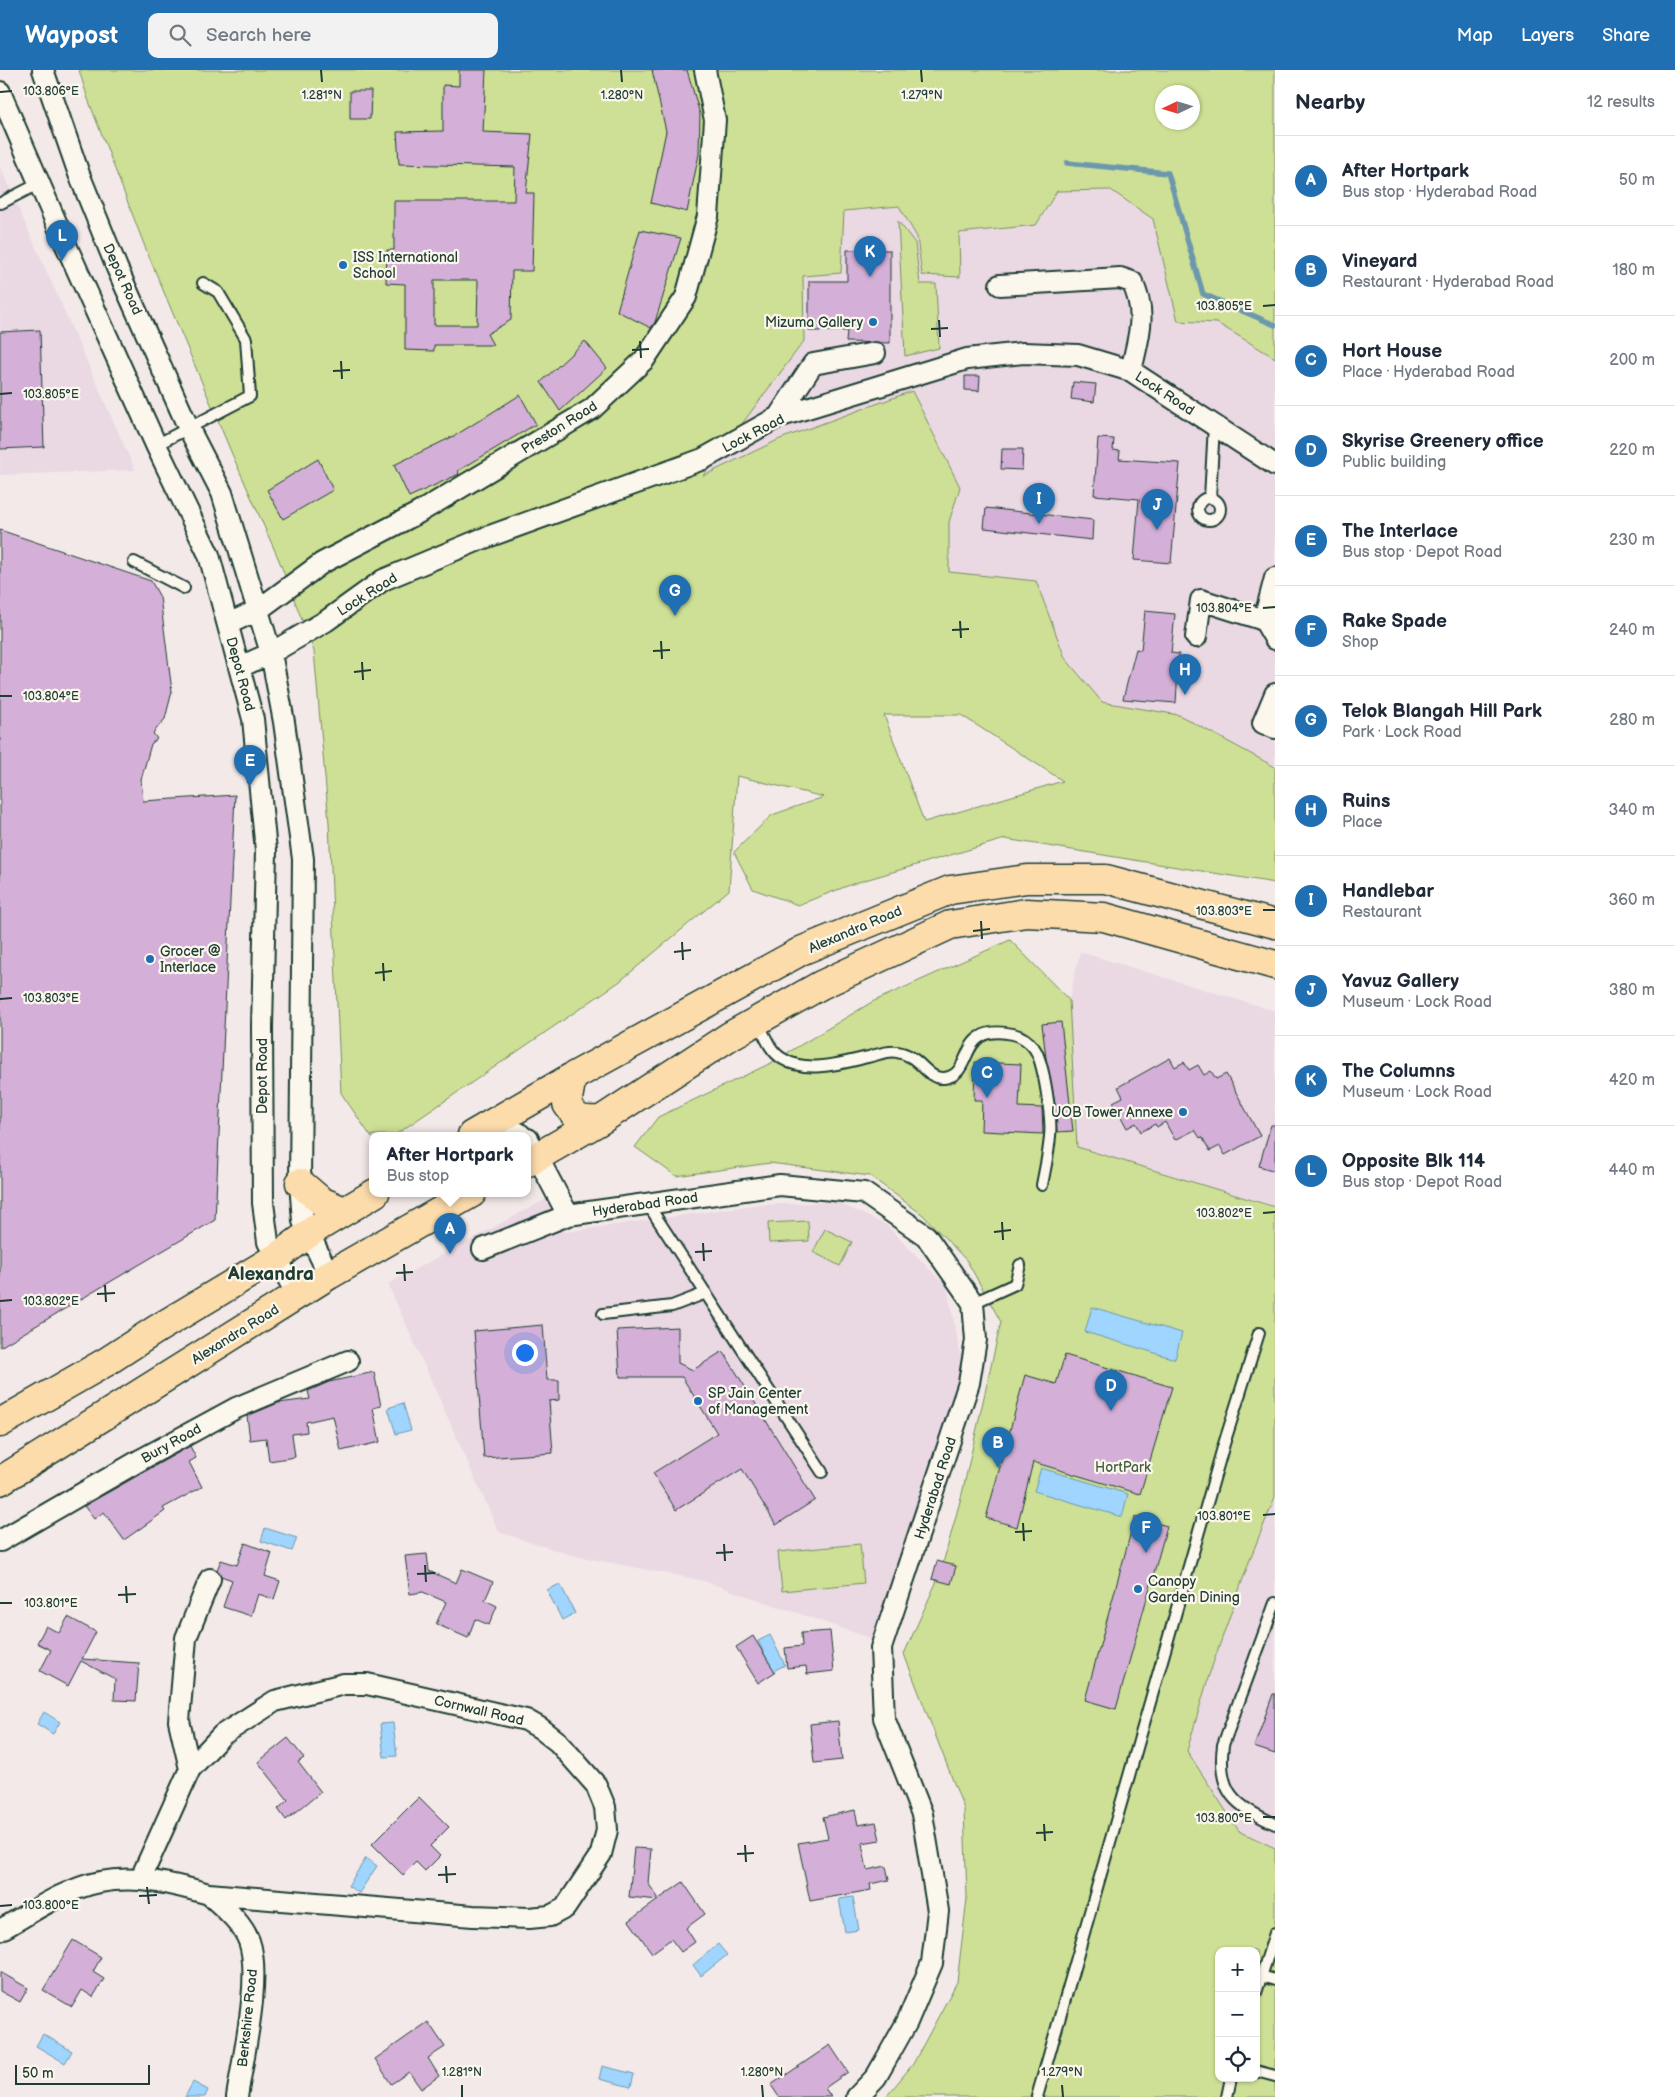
<!DOCTYPE html>
<meta charset="utf-8">
<style>
body{margin:0;font-family:"Balsamiq Sans",sans-serif;background:#f2f2f3;color:#1f2937}
.controls{position:absolute;right:15px;bottom:15px;display:grid;overflow:hidden;border-radius:10px;box-shadow:0 1px 4px #0004}
.controls button{width:45px;height:45px;display:grid;place-items:center;padding:0;border:0;border-bottom:1px solid #e0e1e3;background:#fff;color:#1f2937;font:25px sans-serif}
.compass{position:absolute;left:1155px;top:15px;width:45px;height:45px;border-radius:50%;background:#fff;box-shadow:0 1px 4px #0004;rotate:266deg}
.scale{position:absolute;left:15px;bottom:12px;width:135px;box-sizing:border-box;padding-left:5px;border:2px solid #1f3d34;border-top:0;font-size:14px;line-height:18px;white-space:nowrap;color:#1f3d34;-webkit-text-stroke:4px #fbf7ec;paint-order:stroke}
.you{position:absolute;left:524px;top:1282px;width:18px;height:18px;margin:-12px;border:4px solid #fff;border-radius:50%;background:#1a73e8;box-shadow:0 0 0 8px #1a73e833}
.badge{display:grid;place-items:center;width:32px;height:32px;border-radius:50%;background:#1f6fb2;color:#fff;font-size:16px;font-weight:700}
.pin{position:absolute;translate:-50% -41px;filter:drop-shadow(0 1px 2px #0008)}
.pin::after{content:'';position:absolute;top:26px;width:18px;height:15px;background:inherit;clip-path:polygon(0 0,100% 0,50% 100%)}
.popup{position:absolute;left:369px;top:1062px;width:162px;height:65px;box-sizing:border-box;display:grid;place-content:center;border-radius:10px;background:#fff;filter:drop-shadow(0 1px 4px #0005);font-size:16px;white-space:nowrap;color:#747a83}
.popup b{font-size:19px;color:#1f2937}
.popup::after{content:'';position:absolute;left:50%;top:100%;margin-left:-10px;border:10px solid transparent;border-top-color:#fff}
.list{margin:0;padding:0;list-style:none}
h2{display:flex;justify-content:space-between;align-items:center;height:65px;margin:0;padding:0 20px;font-size:21px}
h2 small{font-size:16px;font-weight:400;color:#747a83}
.list li{display:grid;grid-template-columns:32px 1fr auto;gap:15px;align-items:center;box-sizing:border-box;height:90px;padding:0 20px;border-top:1px solid #e0e1e3}
.list b{display:block;font-size:19px;white-space:nowrap}
.list p{margin:0;font-size:16px;white-space:nowrap;color:#747a83}
.list em{font-size:16px;font-style:normal;color:#747a83}
.icon{flex:none;width:28px;height:28px;fill:none;stroke:currentColor;stroke-width:2;stroke-linecap:round;stroke-linejoin:round}
.map{position:relative;flex:none;width:1275px;height:2027px;overflow:hidden}
header{display:flex;align-items:center;gap:30px;box-sizing:border-box;height:70px;padding:0 25px;background:#1f6fb2;color:#fff}
header strong{font-size:24px}
nav{display:flex;gap:28px;margin-inline-start:auto;font-size:18px}
.search{width:350px;height:45px;background:#f2f2f3;display:flex;align-items:center;gap:12px;box-sizing:border-box;padding:0 18px;border-radius:10px;color:#747a83;font-size:19px}
main{display:flex}
aside{flex:1;background:#fff}
.map>svg:first-child{display:block}
</style>
<header>
<strong>Waypost</strong>
<div class="search"><svg class="icon" aria-label="search" viewBox="0 0 24 24"><circle cx="10" cy="10" r="6"/><path d="M15 15l6 6"/></svg>Search here</div>
<nav><a>Map</a><a>Layers</a><a>Share</a></nav>
</header>
<main>
<div class="map">
<svg width="1275" height="2027" viewBox="0 0 1275 2027">
<rect width="100%" height="100%" fill="#f3e9e8"/>
<filter id="ink" filterUnits="userSpaceOnUse"><feTurbulence type="fractalNoise" baseFrequency=".02" numOctaves="2"/><feDisplacementMap in="SourceGraphic" scale="10" xChannelSelector="R" yChannelSelector="G"/><feConvolveMatrix kernelMatrix="1 2 1 2 8 2 1 2 1" color-interpolation-filters="sRGB"/></filter>
<g filter="url(#ink)">
<path fill="#ead8e3" d="M0 97 135 400 0 405Z
M1111 120 1153 149 1178 251 1217 253 1275 288V697L1179 645 1102 632 1065 588 1036 511 949 503V452L960 417 702 406 804 271 803 206 841 203 844 141 899 136 917 167 922 205 960 207 959 163 1036 155 1057 121Z
M1080 882 1275 941V1136L1077 1077 1069 930Z
M550 1127 566 1162 754 1135 837 1132 886 1155 947 1217 964 1303 873 1569 701 1510 571 1485 499 1462 388 1214Z
M1275 1427V1778L1239 1761 1187 1681 1209 1605 1250 1489Z"/>
<path fill="#cee095" stroke="#768e64" fill-rule="evenodd" d="M79 0H1275V288L1217 253 1178 251 1153 149 1111 120 1057 121 1036 155 959 163 960 207 922 205 917 167 899 136 844 141 841 203 803 206 804 271 703 406 780 369 912 321 960 417 949 452V502L1036 511 1065 588 1102 632 1179 645 1275 697V813L1005 769 855 813 798 835 753 819 734 782 772 745 824 727 737 706 729 820 619 912 395 1065H372V1068L341 1023 329 753 314 581 279 490 232 384 145 177 88 29ZM1162 22H1192V52H1162ZM884 645H961L1063 711 924 752Z
M898 151 915 173 920 214H936L939 278 905 286Z
M1010 870 1069 930 1077 1077 1275 1137V1427L1250 1489 1209 1605 1187 1681 1239 1761 1275 1778V2027H886L913 1994 957 1912 967 1828 964 1739 904 1584 940 1504 962 1424 1001 1252 967 1191 923 1145 870 1106 770 1093 676 1106 635 1077 658 1047 769 994 872 932ZM1219 1881H1256V2008H1219Z
M808 1151 809 1171 769 1173 768 1153Z
M825 1159 852 1172 840 1196 813 1182Z
M860 1474 864 1513 782 1521 778 1482Z"/>
<path fill="#9fd5fe" stroke="#6c98ad" d="M1092 1237 1182 1263 1175 1289 1085 1262Z
M403 1333 411 1360 396 1364 388 1338Z
M1041 1398 1128 1424 1122 1447 1034 1421Z
M265 1458 297 1468 292 1481 261 1471Z
M560 1514 575 1543 562 1550 547 1520Z
M770 1565 785 1595 773 1601 758 1571Z
M44 1642 60 1652 53 1664 37 1654Z
M393 1653 397 1686 384 1687 380 1654Z
M366 1788 377 1796 359 1823 348 1816Z
M853 1827 859 1860 845 1862 839 1829Z
M718 1874 727 1885 701 1906 693 1895Z
M43 1964 72 1981 65 1993 36 1976Z
M602 1996 634 2004 631 2017 599 2009Z
M193 2012 208 2020 205 2027H185Z"/>
<g fill="none" stroke-linecap="round" stroke-linejoin="round">
<path stroke="#6c98ad" stroke-width="5.5" d="M1067 93 1168 103 1203 224 1275 255"/>
</g>
<path fill="#d4afd7" stroke="#1f3d34" fill-rule="evenodd" d="M459 0H486L483 62 532 64 526 123H534L532 201H512L511 250 487 264 493 275H434V281L405 280V214L386 213 387 180H394V131H514L515 97 399 94 397 62 443 61V15L459 16ZM434 210H478L477 255H434Z
M652 0H687L700 44 699 84 687 142 651 133 666 61Z
M350 21H371L370 49H350Z
M640 160 681 168 655 252 651 258 617 241Z
M847 180H890V273L846 272 847 261H809V211H847Z
M40 260 44 377 0 379V262Z
M585 271 607 298 560 341 541 312Z
M965 306H980L979 321 965 320Z
M1073 312 1096 314 1094 332 1071 329Z
M520 325 536 354 458 401 459 404 409 427 394 395 456 365Z
M1098 368 1114 369 1113 380 1120 381 1119 389 1180 393 1171 493 1134 490 1139 429 1094 425Z
M1002 379H1023L1022 400 1001 399Z
M318 389 333 420 283 449 267 420Z
M986 438 1093 450 1092 470 984 458Z
M0 460 151 511 160 527 172 621 165 649 153 663 157 669 151 674 141 710 143 731 235 725 215 1150 0 1277Z
M1145 541 1175 544 1171 583 1179 584 1176 633 1123 629 1136 579 1141 580Z
M1061 952 1073 1061 1057 1062 1055 1034 1046 988 1042 954Z
M1170 988 1175 997 1184 992 1189 1000 1198 995 1204 1005 1211 1001 1216 1009 1226 1004 1260 1066 1225 1085 1220 1076 1210 1081 1202 1067 1200 1068 1195 1060 1175 1070 1165 1052 1157 1057 1155 1054 1141 1062 1136 1053 1127 1058 1113 1032 1123 1027 1118 1017Z
M975 992 1021 994 1019 1037 1042 1038 1043 1064 981 1061 982 1030H974Z
M1271 1055H1275V1101L1259 1096Z
M543 1255 547 1310H559V1330L549 1331 553 1383 484 1388 474 1261Z
M678 1257V1293L693 1300 723 1281 815 1430 776 1455 742 1399 676 1440 653 1403 717 1363 682 1307H620L617 1260Z
M1065 1285 1172 1317 1140 1424 1033 1392 1017 1457 986 1448 1025 1305 1056 1314Z
M374 1302 381 1336 373 1338 380 1372 341 1381 333 1346 306 1352 307 1362 292 1364 295 1387 269 1391 266 1368 250 1370 247 1346 278 1333 310 1329 308 1321 329 1312Z
M190 1376 196 1388 189 1392 202 1417 163 1438 165 1441 124 1470 104 1442 94 1449 84 1436Z
M1135 1447 1167 1456 1116 1639 1085 1630Z
M245 1473 272 1483 265 1506 280 1511 274 1529 258 1524 251 1546 223 1537 232 1510 221 1506 217 1500 221 1490 237 1495Z
M427 1484 429 1501 456 1513 462 1499 493 1512 485 1530 497 1536 489 1555 475 1549 468 1568 436 1554 446 1532 423 1522 410 1524 405 1486Z
M937 1491 956 1496 951 1514 932 1509Z
M68 1547 96 1562 82 1589 139 1593 136 1631 114 1630 115 1609 81 1591 68 1616 40 1601 51 1580 37 1573 46 1556 59 1563Z
M830 1561 834 1601 807 1604 806 1596 787 1598 785 1578 802 1576 801 1563Z
M753 1566 775 1602 758 1613 736 1577Z
M1273 1624H1275V1684L1254 1677Z
M838 1651 842 1690 814 1693 810 1654Z
M288 1668 304 1688 298 1692 321 1722 286 1750 278 1739 288 1730 258 1692Z
M419 1727 449 1757 430 1776 440 1786 425 1801 416 1792 403 1805 372 1774Z
M855 1740 858 1755 876 1752 880 1770 862 1773 867 1800 886 1796 889 1810 870 1814 871 1820 810 1831 798 1773 828 1768 823 1747Z
M634 1778 651 1779 648 1813 659 1829 683 1812 705 1844 686 1858 695 1872 681 1882 671 1869 652 1883 629 1851 658 1830 629 1827Z
M73 1870 101 1887 93 1902 104 1909 93 1927 82 1920 72 1937 43 1920Z
M0 1902 28 1918 20 1932 0 1921Z
M428 1952 445 1977 428 1988 439 2006 421 2019 409 2002 391 2014 375 1989Z
M830 1975 848 2002 825 2018 831 2027H779L771 2015Z"/>
<g fill="none" stroke-linecap="round" stroke-linejoin="round">
<g stroke="#1f3d34" stroke-width="14">
<path id="service" d="M1 133 40 113
M156 375 250 326 246 269 218 222 203 213
M1198 439a11 11 0 1 1 22 0a11 11 0 1 1-22 0Z
M1210 428 1214 355
M134 492 184 518
M758 952C764 964 770 982 783 989 807 1004 842 993 868 987 877 985 888 980 897 982 920 985 927 1010 944 1008 967 1006 963 977 980 967 989 961 1003 962 1013 964 1022 966 1028 970 1034 978 1044 991 1052 1050 1050 1066 1049 1082 1045 1099 1042 1115
M647 1133 822 1402
M973 1233 1015 1214 1020 1195
M603 1244 672 1236 706 1223
M1275 1533 1223 1675C1217 1722 1234 1735 1275 1754
M1261 1906 1275 1910
M1256 1923 1275 1863
M1256 2001 1275 2006
M1037 2027 1224 1374 1259 1263
M1227 2027 1231 2008"/>
</g>
<g stroke="#1f3d34" stroke-width="24">
<path id="minor" d="M43 0 79 104 117 198 189 359 222 423 271 583 284 652 303 789 300 1113 303 1151 329 1205
M0 22 65 173 156 375 209 485 253 649 266 781 262 957 263 1133 268 1172 297 1225
M1000 215 1120 208 1132 212C1148 244 1138 268 1131 301
M778 347 813 294 875 283
M1264 550 1275 508
M228 554 258 540 322 493 418 443 592 339 644 290 686 227 708 146 715 50 705 0
M1196 567 1201 530 1264 550 1275 569
M240 597 271 583 326 551 383 510 479 470 703 389 778 347 967 289 1023 283 1078 285 1131 301 1275 395
M1275 624 1263 653 1275 658
M486 1057 517 1062 521 1065
M528 1069 568 1145
M483 1179 568 1145 780 1115 864 1123 926 1166 973 1233 976 1270 969 1313 881 1578 884 1648 922 1744 938 1841 932 1893 907 1952 888 1986 876 2007 857 2027
M0 1471 142 1389 236 1338 348 1291
M190 1699 179 1651 186 1568 210 1509
M209 1824C224 1838 241 1851 249 1871 262 1907 243 1987 237 2027
M0 1860C31 1843 64 1819 100 1812 137 1805 174 1814 209 1824L473 1846 529 1848 550 1846 565 1838 601 1784 607 1760 605 1737 596 1715 558 1672 540 1658 526 1650 367 1614H344L275 1631 222 1665 190 1699 140 1810"/>
</g>
<g stroke="#1f3d34" stroke-width="31">
<path id="primary" d="M572 1007 567 1034C577 1051 582 1051 601 1050
M472 1065 572 1007 803 880 950 820 1027 809H1106L1275 854
M528 1092 601 1050 730 966 821 915 950 855 1026 843 1104 847 1275 895
M300 1113 321 1131 344 1141
M0 1353 106 1292 157 1259 277 1187 315 1159 375 1123
M0 1411 329 1205 472 1123"/>
</g>
<use href="#service" stroke="#fbf7ec" stroke-width="10"/>
<use href="#minor" stroke="#fbf7ec" stroke-width="20"/>
<use href="#primary" stroke="#fddcac" stroke-width="28"/>
</g>
</g>
<path fill="none" stroke="#1f3d34" stroke-width="2" d="M321 0 322 12M621 0 622 12M921 0 922 12M0 22 12 21M1263 236 1275 235M939 250 940 267M931 259 948 258M640 271 641 288M632 280 649 279M341 291 342 309M333 301 350 300M0 324 12 323M1263 538 1275 537M960 551 961 568M952 560 969 559M661 571 662 589M653 581 670 580M362 592 363 610M354 602 371 600M0 626H12M1263 840H1275M981 851 982 869M973 861 990 859M682 872 683 890M674 882 691 880M383 893 384 911M375 903 392 901M0 929 12 928M1263 1143 1275 1142M1002 1152 1003 1170M994 1162 1011 1160M703 1173 704 1191M695 1182 712 1181M404 1194 405 1211M396 1203 413 1202M105 1215 106 1232M97 1224 115 1223M0 1231 12 1230M1263 1445 1275 1444M1023 1453 1024 1471M1015 1462 1032 1461M724 1474 725 1491M716 1483 733 1482M425 1495 426 1512M417 1504 435 1503M126 1516 127 1533M118 1525 136 1524M0 1533H12M1263 1747H1275M1044 1754 1045 1771M1036 1763 1053 1762M745 1775 746 1792M737 1784 754 1783M446 1796 447 1813M438 1805 456 1804M147 1817 149 1834M139 1826 157 1825M0 1836 12 1835M462 2015V2027M762 2015 763 2027M1062 2015 1063 2027"/>
<g fill="#1f6fb2" stroke="#fbf7ec" stroke-width="2">
<circle cx="343" cy="195" r="5"/>
<circle cx="873" cy="252" r="5"/>
<circle cx="150" cy="889" r="5"/>
<circle cx="1183" cy="1042" r="5"/>
<circle cx="698" cy="1331" r="5"/>
<circle cx="1138" cy="1519" r="5"/>
</g>
<g text-anchor="middle" stroke-width="4.5" stroke-linejoin="round" paint-order="stroke">
<g font-size="14" fill="#1f3d34" stroke="#fbf7ec" text-anchor="start">
<text x="353" y="192">ISS International<tspan x="353" dy="16">School</tspan></text>
<text x="863" y="257" text-anchor="end">Mizuma Gallery</text>
<text x="160" y="886">Grocer @<tspan x="160" dy="16">Interlace</tspan></text>
<text x="1173" y="1047" text-anchor="end">UOB Tower Annexe</text>
<text x="708" y="1328">SP Jain Center<tspan x="708" dy="16">of Management</tspan></text>
<text x="1148" y="1516">Canopy<tspan x="1148" dy="16">Garden Dining</tspan></text>
</g>
<g font-size="14" fill="#1f3d34" stroke="#fbf7ec">
<text transform="translate(123 209) rotate(66)" y="5">Depot Road</text>
<text transform="translate(1165 323) rotate(33)" y="5">Lock Road</text>
<text transform="translate(559 357) rotate(-32)" y="5">Preston Road</text>
<text transform="translate(753 363) rotate(-27)" y="5">Lock Road</text>
<text transform="translate(367 524) rotate(-32)" y="5">Lock Road</text>
<text transform="translate(241 604) rotate(75)" y="5">Depot Road</text>
<text transform="translate(855 859) rotate(-23)" y="5">Alexandra Road</text>
<text transform="translate(262 1006) rotate(-90)" y="5">Depot Road</text>
<text transform="translate(645 1134) rotate(-8)" y="5">Hyderabad Road</text>
<text transform="translate(235 1264) rotate(-32)" y="5">Alexandra Road</text>
<text transform="translate(171 1373) rotate(-29)" y="5">Bury Road</text>
<text transform="translate(935 1418) rotate(-72)" y="5">Hyderabad Road</text>
<text transform="translate(479 1640) rotate(13)" y="5">Cornwall Road</text>
<text transform="translate(247 1948) rotate(-84)" y="5">Berkshire Road</text>
</g>
<g font-size="14" fill="#425e47" stroke="#fbf7ec">
<text x="1123" y="1402">HortPark</text>
</g>
<g font-size="19" font-weight="bold" fill="#1f3d34" stroke="#fbf7ec">
<text x="271" y="1210">Alexandra</text>
</g>
</g>
<g font-size="12" text-anchor="middle" fill="#1f3d34" stroke="#fbf7ec" stroke-width="4.5" stroke-linejoin="round" paint-order="stroke">
<text x="51" y="25">103.806°E</text>
<text x="322" y="29">1.281°N</text>
<text x="622" y="29">1.280°N</text>
<text x="922" y="29">1.279°N</text>
<text x="1224" y="240">103.805°E</text>
<text x="51" y="328">103.805°E</text>
<text x="1224" y="542">103.804°E</text>
<text x="51" y="630">103.804°E</text>
<text x="1224" y="845">103.803°E</text>
<text x="51" y="932">103.803°E</text>
<text x="1224" y="1147">103.802°E</text>
<text x="51" y="1235">103.802°E</text>
<text x="1224" y="1450">103.801°E</text>
<text x="51" y="1537">103.801°E</text>
<text x="1224" y="1752">103.800°E</text>
<text x="51" y="1839">103.800°E</text>
<text x="462" y="2006">1.281°N</text>
<text x="762" y="2006">1.280°N</text>
<text x="1062" y="2006">1.279°N</text>
</g>
</svg>
<div class="controls">
<button>+</button>
<button>−</button>
<button><svg class="icon" aria-label="locate" viewBox="0 0 24 24"><circle cx="12" cy="12" r="6"/><path d="M12 2v4M12 18v4M2 12h4M18 12h4"/></svg></button>
</div>
<svg class="compass" viewBox="-18 -18 36 36"><path d="M0-13l5 13h-10z" fill="#e53935"/><path d="M0 13l5-13h-10z" fill="#747a83"/></svg>
<div class="scale">50 m</div>
<div class="you"></div>
<div class="pin badge" style="left:450px;top:1184px">A</div>
<div class="popup"><b>After Hortpark</b>Bus stop</div>
<div class="pin badge" style="left:998px;top:1398px">B</div>
<div class="pin badge" style="left:987px;top:1028px">C</div>
<div class="pin badge" style="left:1111px;top:1341px">D</div>
<div class="pin badge" style="left:250px;top:716px">E</div>
<div class="pin badge" style="left:1146px;top:1483px">F</div>
<div class="pin badge" style="left:675px;top:546px">G</div>
<div class="pin badge" style="left:1185px;top:625px">H</div>
<div class="pin badge" style="left:1039px;top:454px">I</div>
<div class="pin badge" style="left:1157px;top:460px">J</div>
<div class="pin badge" style="left:870px;top:207px">K</div>
<div class="pin badge" style="left:62px;top:191px">L</div>
</div>
<aside>
<h2>Nearby<small>12 results</small></h2>
<ul class="list">
<li><span class="badge">A</span><div><b>After Hortpark</b><p>Bus stop · Hyderabad Road</p></div><em>50 m</em></li>
<li><span class="badge">B</span><div><b>Vineyard</b><p>Restaurant · Hyderabad Road</p></div><em>180 m</em></li>
<li><span class="badge">C</span><div><b>Hort House</b><p>Place · Hyderabad Road</p></div><em>200 m</em></li>
<li><span class="badge">D</span><div><b>Skyrise Greenery office</b><p>Public building</p></div><em>220 m</em></li>
<li><span class="badge">E</span><div><b>The Interlace</b><p>Bus stop · Depot Road</p></div><em>230 m</em></li>
<li><span class="badge">F</span><div><b>Rake Spade</b><p>Shop</p></div><em>240 m</em></li>
<li><span class="badge">G</span><div><b>Telok Blangah Hill Park</b><p>Park · Lock Road</p></div><em>280 m</em></li>
<li><span class="badge">H</span><div><b>Ruins</b><p>Place</p></div><em>340 m</em></li>
<li><span class="badge">I</span><div><b>Handlebar</b><p>Restaurant</p></div><em>360 m</em></li>
<li><span class="badge">J</span><div><b>Yavuz Gallery</b><p>Museum · Lock Road</p></div><em>380 m</em></li>
<li><span class="badge">K</span><div><b>The Columns</b><p>Museum · Lock Road</p></div><em>420 m</em></li>
<li><span class="badge">L</span><div><b>Opposite Blk 114</b><p>Bus stop · Depot Road</p></div><em>440 m</em></li>
</ul>
</aside>
</main>
